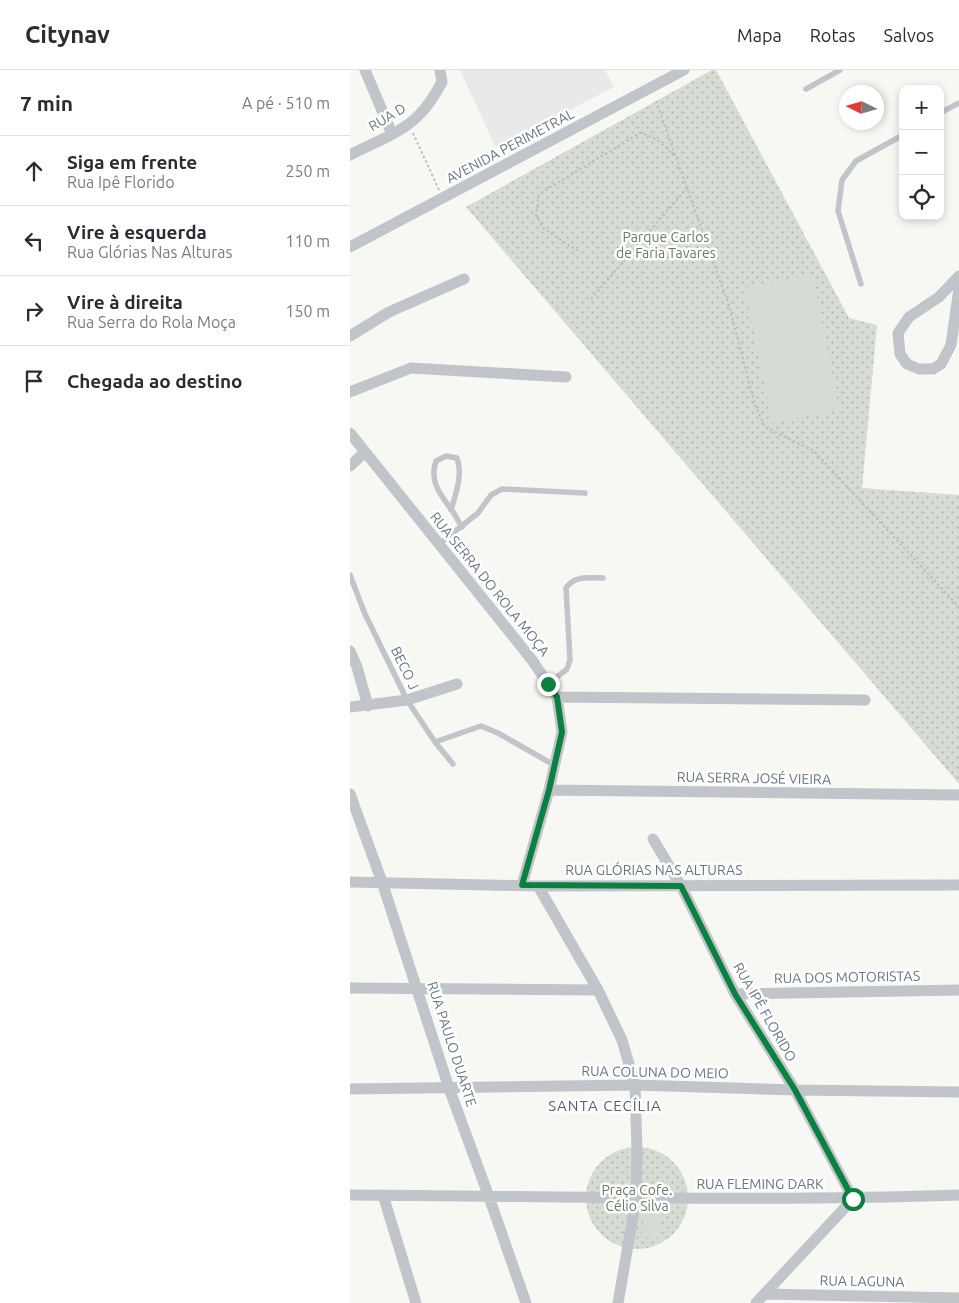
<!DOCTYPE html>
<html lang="pt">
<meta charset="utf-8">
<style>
body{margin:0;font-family:Ubuntu,sans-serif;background:#f2f2f3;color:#2b2b33}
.controls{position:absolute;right:15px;top:15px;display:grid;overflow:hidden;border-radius:10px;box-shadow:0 2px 8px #0003}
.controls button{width:45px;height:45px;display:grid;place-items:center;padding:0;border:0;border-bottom:1px solid #e1e1e2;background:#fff;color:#2b2b33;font:25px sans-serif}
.compass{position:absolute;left:489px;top:15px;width:45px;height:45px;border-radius:50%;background:#fff;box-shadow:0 2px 8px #0003;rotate:275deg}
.stop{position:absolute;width:15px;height:15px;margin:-11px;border:4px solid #0b8043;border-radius:50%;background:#fff}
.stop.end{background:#0b8043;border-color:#fff;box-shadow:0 1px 5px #0008}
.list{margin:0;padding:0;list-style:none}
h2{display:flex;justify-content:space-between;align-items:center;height:65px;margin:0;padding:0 20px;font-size:21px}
h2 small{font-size:16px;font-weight:400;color:#7c7c81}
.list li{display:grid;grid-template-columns:32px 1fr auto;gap:15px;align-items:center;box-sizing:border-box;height:70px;padding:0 20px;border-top:1px solid #e1e1e2}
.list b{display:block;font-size:19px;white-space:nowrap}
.list p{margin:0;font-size:16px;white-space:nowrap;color:#7c7c81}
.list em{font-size:16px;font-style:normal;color:#7c7c81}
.icon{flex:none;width:28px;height:28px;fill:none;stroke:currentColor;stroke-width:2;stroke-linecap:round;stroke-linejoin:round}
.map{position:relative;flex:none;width:609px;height:1233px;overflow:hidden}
header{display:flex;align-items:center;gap:30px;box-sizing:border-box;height:70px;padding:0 25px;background:#fff;border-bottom:1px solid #e1e1e2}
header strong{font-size:24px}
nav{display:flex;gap:28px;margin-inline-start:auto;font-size:18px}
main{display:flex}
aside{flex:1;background:#fff}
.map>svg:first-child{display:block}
</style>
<header>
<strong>Citynav</strong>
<nav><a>Mapa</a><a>Rotas</a><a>Salvos</a></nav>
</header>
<main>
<aside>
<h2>7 min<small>A pé · 510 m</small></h2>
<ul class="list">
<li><svg class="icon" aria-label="ahead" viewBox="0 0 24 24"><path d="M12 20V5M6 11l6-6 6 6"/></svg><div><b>Siga em frente</b><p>Rua Ipê Florido</p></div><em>250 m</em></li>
<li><svg class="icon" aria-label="left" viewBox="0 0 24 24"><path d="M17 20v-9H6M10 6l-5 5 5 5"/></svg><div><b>Vire à esquerda</b><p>Rua Glórias Nas Alturas</p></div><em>110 m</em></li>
<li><svg class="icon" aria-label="right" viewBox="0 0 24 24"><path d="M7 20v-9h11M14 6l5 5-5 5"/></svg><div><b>Vire à direita</b><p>Rua Serra do Rola Moça</p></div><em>150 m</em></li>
<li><svg class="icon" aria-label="arrive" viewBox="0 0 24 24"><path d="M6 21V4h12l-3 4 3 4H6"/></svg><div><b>Chegada ao destino</b></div></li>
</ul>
</aside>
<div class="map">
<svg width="609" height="1233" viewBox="0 0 609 1233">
<defs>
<pattern id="grass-dots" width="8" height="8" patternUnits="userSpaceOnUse" patternTransform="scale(1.25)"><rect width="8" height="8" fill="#d6dcd4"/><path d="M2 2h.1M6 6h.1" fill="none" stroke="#b1b7b1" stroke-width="1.8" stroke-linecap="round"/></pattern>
</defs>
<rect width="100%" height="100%" fill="#f7f7f4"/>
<path fill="#e8e9e8" d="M110 0H255L264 17 146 78Z"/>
<path fill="url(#grass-dots)" d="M362 0H366L499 248 527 255 512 418 609 425V714L116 137Z
M236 1128a51 51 0 1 1 102 0a51 51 0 1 1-102 0Z"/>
<path fill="#d6dcd4" d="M463 204 489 340 422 353 395 218Z
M294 1137 312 1138 310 1168 292 1167Z"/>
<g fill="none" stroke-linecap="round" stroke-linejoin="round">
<path stroke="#bbbdc0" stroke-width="2" stroke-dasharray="2.5 2.5" stroke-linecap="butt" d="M306 31 379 236 405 335 415 357 464 381 609 537
M63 63 89 120
M228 181 193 158 186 145 189 124 290 63C305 66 314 75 324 86
M241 229 337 118"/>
<path stroke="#c1c4c8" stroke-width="5.5" d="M456 19 490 0
M590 43 609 33
M511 214 488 141 492 110 506 91 553 65
M101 440C106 424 113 404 107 388L96 386 86 391C79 411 90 424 101 439 105 444 108 451 112 457
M89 474 128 443 141 425 152 419 235 423
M0 505 15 544 57 630 85 672 103 694
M198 614 217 599 220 590 216 518C225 505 239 508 253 508
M85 672 131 656 148 663 204 695"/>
<path stroke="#c1c4c8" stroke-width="11" d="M15 0 42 64
M0 85C23 73 52 63 70 44 79 35 86 23 92 12L90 0
M0 177 334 0
M609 206 589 227 559 247 548 263 550 284 557 294 569 299H583L591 294 601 275 609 218
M0 266 39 242 114 209
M0 322 61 298 216 307
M0 363 182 590 207 627 212 662 199 720 172 815
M0 396 15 382
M0 581 7 597 18 636
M207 627 515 630
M0 637 57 630 107 614
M199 720 609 725
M0 724 32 812 99 1018 139 1127 176 1233
M303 769 331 816 385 924 445 1020 503 1129 406 1233
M0 812 188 816 609 815
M188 816 248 920 272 970 285 1015 287 1081 286 1129 268 1233
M0 918 248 920
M385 924 609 920
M0 1019 285 1015 445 1020 609 1022
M0 1125C203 1126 406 1132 609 1125
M33 1125 66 1233
M415 1224 609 1228"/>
</g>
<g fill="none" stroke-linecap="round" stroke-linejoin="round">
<path stroke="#0b8043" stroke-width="6" d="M198 614 207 627 212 662 199 720 172 815 331 816 385 924 445 1020 503 1129"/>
</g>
<g text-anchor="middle" stroke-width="5" stroke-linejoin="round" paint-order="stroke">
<g font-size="14" fill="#687683" stroke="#fff">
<text transform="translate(37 47) rotate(-31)" y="5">RUA D</text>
<text transform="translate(160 76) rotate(-28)" y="5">AVENIDA PERIMETRAL</text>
<text transform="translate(140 514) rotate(51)" y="5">RUA SERRA DO ROLA MOÇA</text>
<text transform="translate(55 598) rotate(64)" y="5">BECO J</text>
<text transform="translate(404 708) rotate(1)" y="5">RUA SERRA JOSÉ VIEIRA</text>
<text x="304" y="805">RUA GLÓRIAS NAS ALTURAS</text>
<text transform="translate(497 907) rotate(-1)" y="5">RUA DOS MOTORISTAS</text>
<text transform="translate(415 942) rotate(60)" y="5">RUA IPÊ FLORIDO</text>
<text transform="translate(102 974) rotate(72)" y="5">RUA PAULO DUARTE</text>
<text transform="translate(305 1002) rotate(1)" y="5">RUA COLUNA DO MEIO</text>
<text x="410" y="1119">RUA FLEMING DARK</text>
<text transform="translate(512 1211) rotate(1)" y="5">RUA LAGUNA</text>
</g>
<g font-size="14" fill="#697b67" stroke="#fff">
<text x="316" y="172">Parque Carlos<tspan x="316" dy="16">de Faria Tavares</tspan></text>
<text x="287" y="1125">Praça Cofe.<tspan x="287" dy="16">Célio Silva</tspan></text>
</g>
<g font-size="15" letter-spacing="1" fill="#565f69" stroke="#fff">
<text x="255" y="1041">SANTA CECÍLIA</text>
</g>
</g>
</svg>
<div class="controls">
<button>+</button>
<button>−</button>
<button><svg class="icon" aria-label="locate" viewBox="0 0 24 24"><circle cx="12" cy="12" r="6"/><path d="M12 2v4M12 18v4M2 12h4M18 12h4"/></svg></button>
</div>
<svg class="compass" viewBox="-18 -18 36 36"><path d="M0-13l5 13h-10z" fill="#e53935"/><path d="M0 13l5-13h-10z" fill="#7c7c81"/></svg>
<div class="stop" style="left:503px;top:1129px"></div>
<div class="stop end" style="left:198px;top:614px"></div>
</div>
</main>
